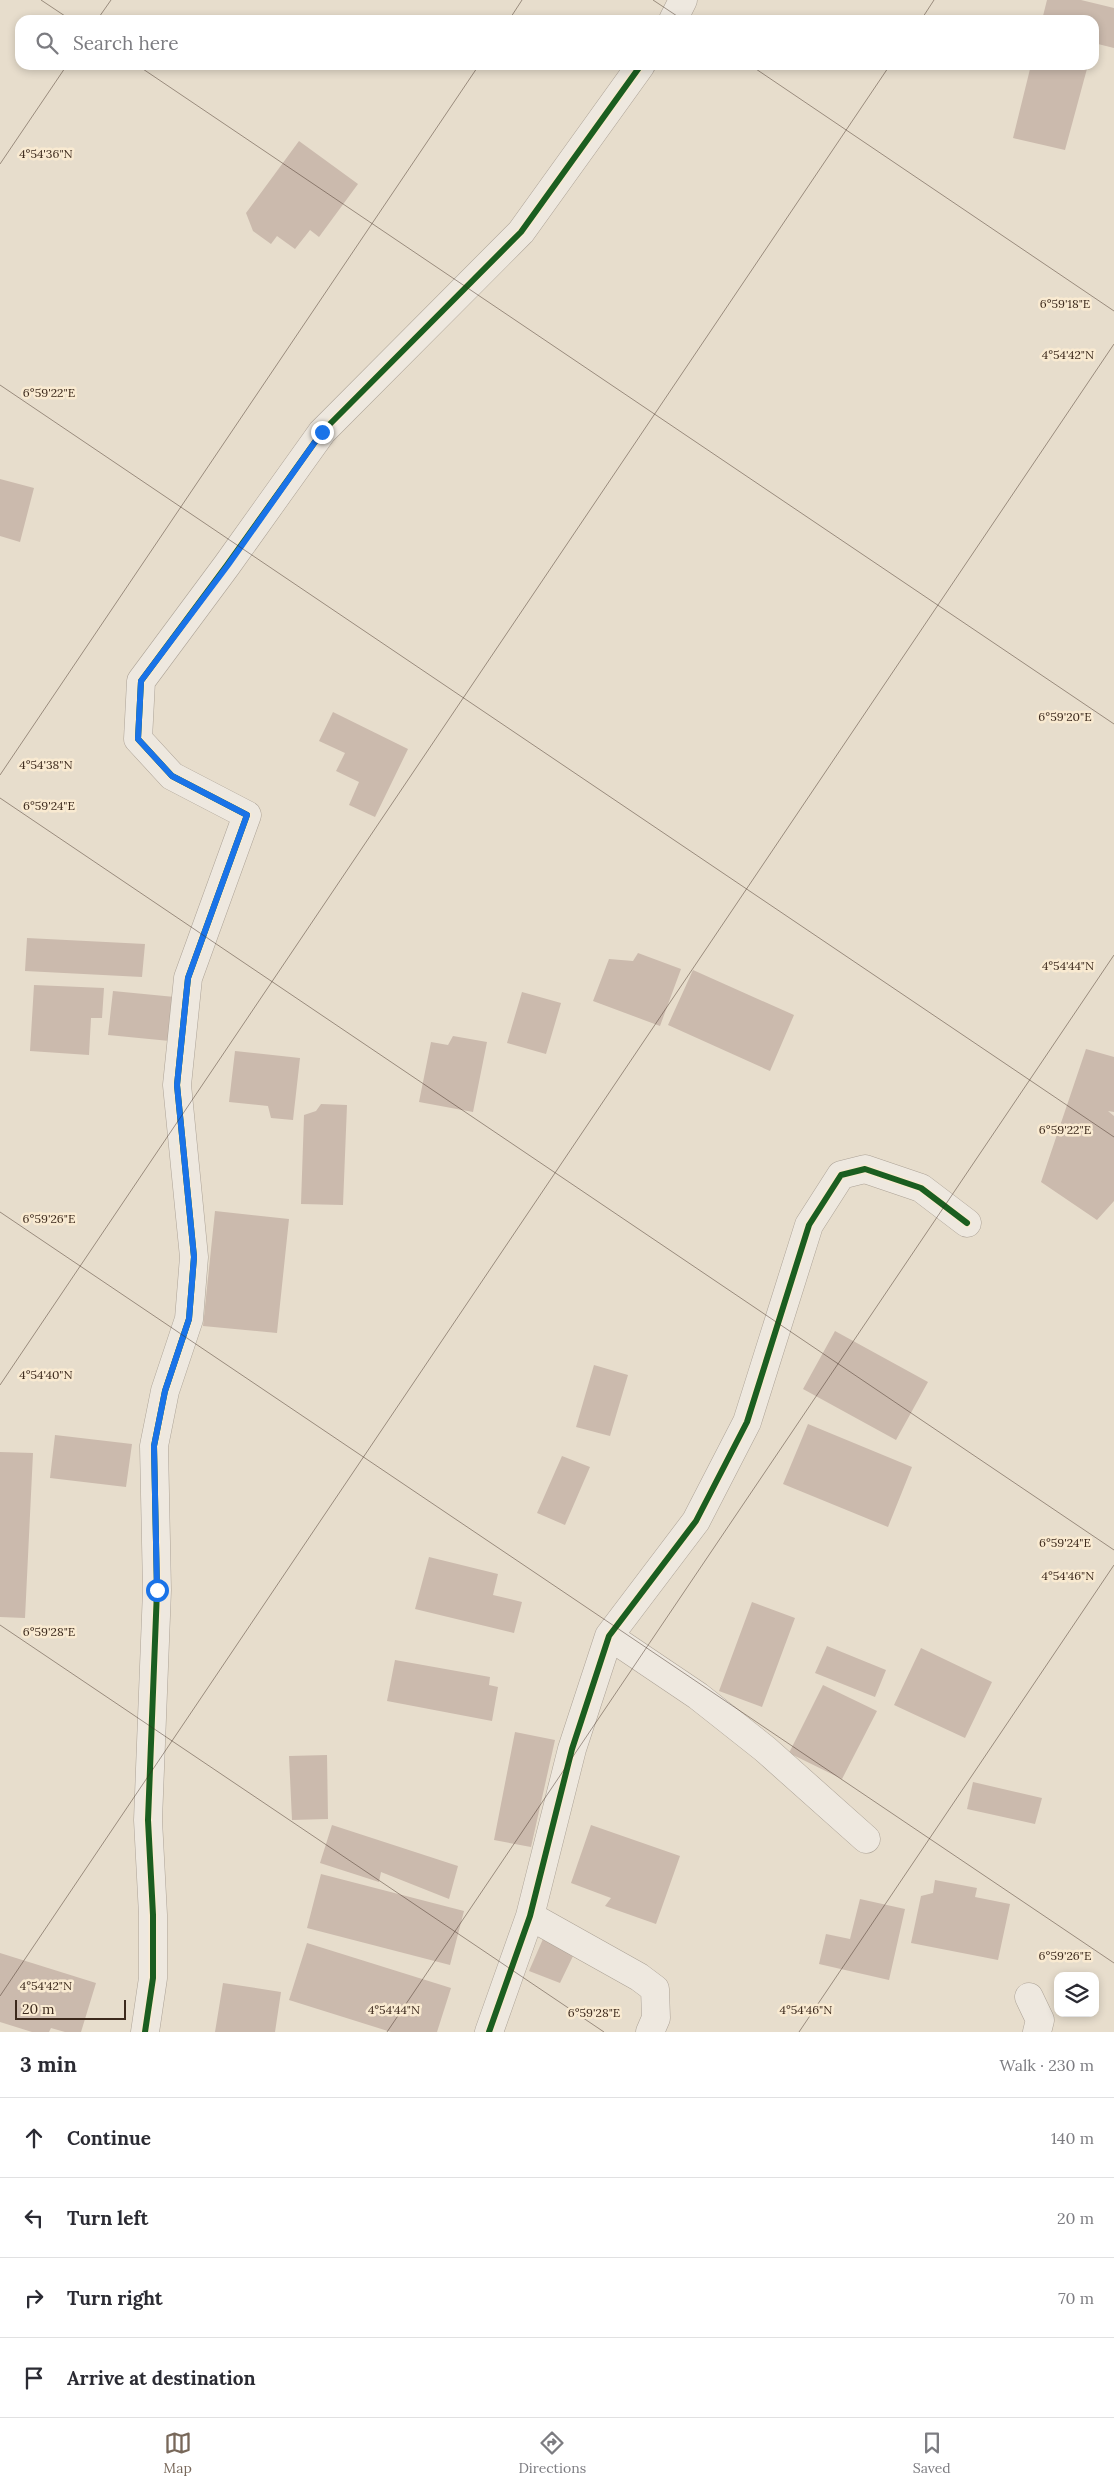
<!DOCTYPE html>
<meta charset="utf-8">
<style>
body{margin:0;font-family:Lora,serif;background:#f2f2f3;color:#2b2b33}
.controls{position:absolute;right:15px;bottom:15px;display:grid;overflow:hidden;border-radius:10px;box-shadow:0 2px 8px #0003}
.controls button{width:45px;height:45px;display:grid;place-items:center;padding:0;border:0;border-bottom:1px solid #e1e1e2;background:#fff;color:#2b2b33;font:25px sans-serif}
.scale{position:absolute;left:15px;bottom:12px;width:111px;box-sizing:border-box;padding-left:5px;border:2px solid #3c291c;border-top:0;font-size:14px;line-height:18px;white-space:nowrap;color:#3c291c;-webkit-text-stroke:4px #f9ead1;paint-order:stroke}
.stop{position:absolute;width:15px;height:15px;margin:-11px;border:4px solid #1a73e8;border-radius:50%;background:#fff}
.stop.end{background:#1a73e8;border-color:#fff;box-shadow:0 1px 5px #0008}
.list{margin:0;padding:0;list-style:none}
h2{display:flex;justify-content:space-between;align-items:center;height:65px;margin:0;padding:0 20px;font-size:21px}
h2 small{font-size:16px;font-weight:400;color:#7c7c81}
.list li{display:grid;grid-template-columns:32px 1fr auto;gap:15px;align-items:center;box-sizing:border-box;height:80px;padding:0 20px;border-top:1px solid #e1e1e2}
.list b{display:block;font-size:19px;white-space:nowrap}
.list em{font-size:16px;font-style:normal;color:#7c7c81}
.icon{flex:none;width:28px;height:28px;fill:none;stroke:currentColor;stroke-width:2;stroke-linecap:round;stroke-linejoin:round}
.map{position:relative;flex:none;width:1114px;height:2032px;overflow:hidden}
.search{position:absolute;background:#fff;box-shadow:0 2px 8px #0003;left:15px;right:15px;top:15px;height:55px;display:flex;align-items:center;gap:12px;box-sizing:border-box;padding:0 18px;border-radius:15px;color:#7c7c81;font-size:19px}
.sheet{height:385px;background:#fff}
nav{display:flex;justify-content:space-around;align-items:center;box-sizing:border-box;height:70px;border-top:1px solid #e1e1e2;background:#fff;font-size:14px;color:#7c7c81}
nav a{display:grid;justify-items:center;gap:2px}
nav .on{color:#78685a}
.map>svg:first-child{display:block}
</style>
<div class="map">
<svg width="1114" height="2032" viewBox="0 0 1114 2032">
<rect width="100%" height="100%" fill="#e7ddcc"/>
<path fill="#cbbaad" d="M1047 0H1081L1114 8V48L1094 43V20H1042Z
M1031 65H1088L1065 150 1013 138Z
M299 141 358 184 319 237 310 230 295 249 277 236 271 244 253 231 246 213Z
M0 479 34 488 20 542 0 536Z
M333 712 408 749 375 817 349 805 359 782 336 771 345 753 319 741Z
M27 938 145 944 142 977 25 971Z
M638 953 681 969 660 1026 593 1001 609 959 633 961Z
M693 970 794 1015 770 1071 668 1025Z
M34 985 104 988 102 1018H91L89 1055 30 1051Z
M113 991 185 998 180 1042 108 1035Z
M522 992 561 1003 546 1054 507 1043Z
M453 1036 487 1042 473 1112 419 1102 431 1042 448 1045Z
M1086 1049 1114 1057V1112L1108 1111 1114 1116V1201L1097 1220 1041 1182Z
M235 1051 300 1058 293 1120 271 1118 268 1106 229 1102Z
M321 1104 347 1105 343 1205 301 1204 304 1115 316 1111Z
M215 1211 289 1219 277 1333 203 1326Z
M835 1331 928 1382 896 1440 803 1389Z
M594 1365 628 1375 610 1436 576 1427Z
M808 1424 912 1467 888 1527 783 1484Z
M55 1435 132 1444 126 1487 50 1478Z
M0 1452 33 1453 25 1618 0 1617Z
M562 1456 590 1467 565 1525 537 1513Z
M429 1557 498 1574 493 1595 522 1602 514 1633 415 1609Z
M752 1602 795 1618 762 1707 719 1691Z
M827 1646 886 1670 875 1697 815 1673Z
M921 1648 992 1682 965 1738 894 1705Z
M395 1660 490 1677 489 1685 498 1687 492 1721 387 1701Z
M823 1685 877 1711 842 1779 789 1753Z
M515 1732 555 1740 531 1847 494 1840Z
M327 1755 328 1819 292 1820 289 1756Z
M973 1782 1042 1798 1035 1824 967 1809Z
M332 1825 458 1866 449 1899 381 1872 379 1882 320 1863Z
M591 1825 680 1856 656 1924 605 1906 611 1898 571 1883Z
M321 1874 464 1911 450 1965 307 1928Z
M935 1880 977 1888 975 1897 1010 1904 998 1960 911 1943 921 1896 933 1893Z
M860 1899 905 1909 889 1980 819 1964 826 1934 850 1939Z
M543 1939 574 1954 560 1983 529 1971Z
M307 1943 451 1988 437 2032H391L289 2000Z
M0 1953 96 1983 81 2032H65L51 2028 49 2032H32L0 2022Z
M223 1983 281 1992 275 2032H215Z"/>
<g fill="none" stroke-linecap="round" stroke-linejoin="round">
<g stroke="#aca296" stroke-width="29">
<path id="minor" d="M673 20 683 0
M609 1636 698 1696 765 1749 866 1839
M530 1916 639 1977 655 1989 656 2018 650 2032
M1029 1997 1040 2020 1037 2032
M145 2032 153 1978V1915L148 1820 157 1590 154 1446 165 1391 189 1319 194 1257 177 1085 188 978 247 815 172 776 138 739 141 681 227 565 322 432 521 232 641 65
M489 2032 530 1916 572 1749 609 1636 696 1521 747 1422 809 1225 841 1175 865 1169 921 1188 967 1223"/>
</g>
<use href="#minor" stroke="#eee8df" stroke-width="28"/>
<g stroke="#f9ead1" stroke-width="9">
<path id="cycleway" d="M145 2032 153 1978V1915L148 1820 157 1590 154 1446 165 1391 189 1319 194 1257 177 1085 188 978 247 815 172 776 138 739 141 681 227 565 322 432 521 232 641 65
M489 2032 530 1916 572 1749 609 1636 696 1521 747 1422 809 1225 841 1175 865 1169 921 1188 967 1223"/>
</g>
<use href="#cycleway" stroke="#1b5e20" stroke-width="6"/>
</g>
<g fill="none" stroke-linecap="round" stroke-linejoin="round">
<path stroke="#1a73e8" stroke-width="6" d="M157 1590 154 1446 165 1391 189 1319 194 1257 177 1085 188 978 247 815 172 776 138 739 141 681 228 565 322 432"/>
</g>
<path fill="none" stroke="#3c291c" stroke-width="1" stroke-opacity="0.45" d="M41 0 71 20M653 0 683 20M97 20 111 0M509 20 522 0M921 20 934 0M137 65 1114 724M750 65 1114 311M0 164 67 65M0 385 1114 1137M0 775 479 65M0 798 1114 1550M0 1212 1114 1963M0 1385 890 65M0 1625 604 2032M0 1996 1114 344M387 2032 1114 955M799 2032 1114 1565"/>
<g font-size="12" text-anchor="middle" fill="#3c291c" stroke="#f9ead1" stroke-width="5" stroke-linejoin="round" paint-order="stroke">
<text x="46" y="158">4°54'36"N</text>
<text x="1065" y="308">6°59'18"E</text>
<text x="1068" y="359">4°54'42"N</text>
<text x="49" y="397">6°59'22"E</text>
<text x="1065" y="721">6°59'20"E</text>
<text x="46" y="769">4°54'38"N</text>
<text x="49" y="810">6°59'24"E</text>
<text x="1068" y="970">4°54'44"N</text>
<text x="1065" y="1134">6°59'22"E</text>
<text x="49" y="1223">6°59'26"E</text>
<text x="46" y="1379">4°54'40"N</text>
<text x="1065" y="1547">6°59'24"E</text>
<text x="1068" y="1580">4°54'46"N</text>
<text x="49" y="1636">6°59'28"E</text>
<text x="1065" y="1960">6°59'26"E</text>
<text x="46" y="1990">4°54'42"N</text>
<text x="394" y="2014">4°54'44"N</text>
<text x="806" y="2014">4°54'46"N</text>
<text x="594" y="2017">6°59'28"E</text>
</g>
</svg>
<div class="controls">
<button><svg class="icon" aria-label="layers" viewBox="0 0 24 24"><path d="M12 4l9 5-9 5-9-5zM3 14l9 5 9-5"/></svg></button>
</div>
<div class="scale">20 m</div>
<div class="stop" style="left:157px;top:1590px"></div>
<div class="stop end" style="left:322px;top:432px"></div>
<div class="search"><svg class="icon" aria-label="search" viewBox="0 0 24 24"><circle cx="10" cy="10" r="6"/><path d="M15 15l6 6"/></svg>Search here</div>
</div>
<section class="sheet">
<h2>3 min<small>Walk · 230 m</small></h2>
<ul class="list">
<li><svg class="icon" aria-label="ahead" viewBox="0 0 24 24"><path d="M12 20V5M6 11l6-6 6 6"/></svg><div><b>Continue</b></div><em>140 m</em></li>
<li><svg class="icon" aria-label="left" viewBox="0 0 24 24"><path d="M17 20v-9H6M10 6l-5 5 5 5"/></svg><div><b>Turn left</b></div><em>20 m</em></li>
<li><svg class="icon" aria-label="right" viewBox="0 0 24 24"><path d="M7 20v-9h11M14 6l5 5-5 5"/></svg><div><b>Turn right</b></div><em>70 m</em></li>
<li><svg class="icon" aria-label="arrive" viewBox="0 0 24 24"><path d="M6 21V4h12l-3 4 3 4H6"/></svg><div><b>Arrive at destination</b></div></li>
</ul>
</section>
<nav>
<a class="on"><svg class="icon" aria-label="map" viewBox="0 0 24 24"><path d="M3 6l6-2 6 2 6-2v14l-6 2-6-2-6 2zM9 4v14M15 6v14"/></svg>Map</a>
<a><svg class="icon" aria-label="directions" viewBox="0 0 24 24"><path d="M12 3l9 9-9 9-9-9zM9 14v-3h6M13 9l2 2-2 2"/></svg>Directions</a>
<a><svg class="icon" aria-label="saved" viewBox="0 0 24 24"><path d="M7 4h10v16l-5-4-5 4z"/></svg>Saved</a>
</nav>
